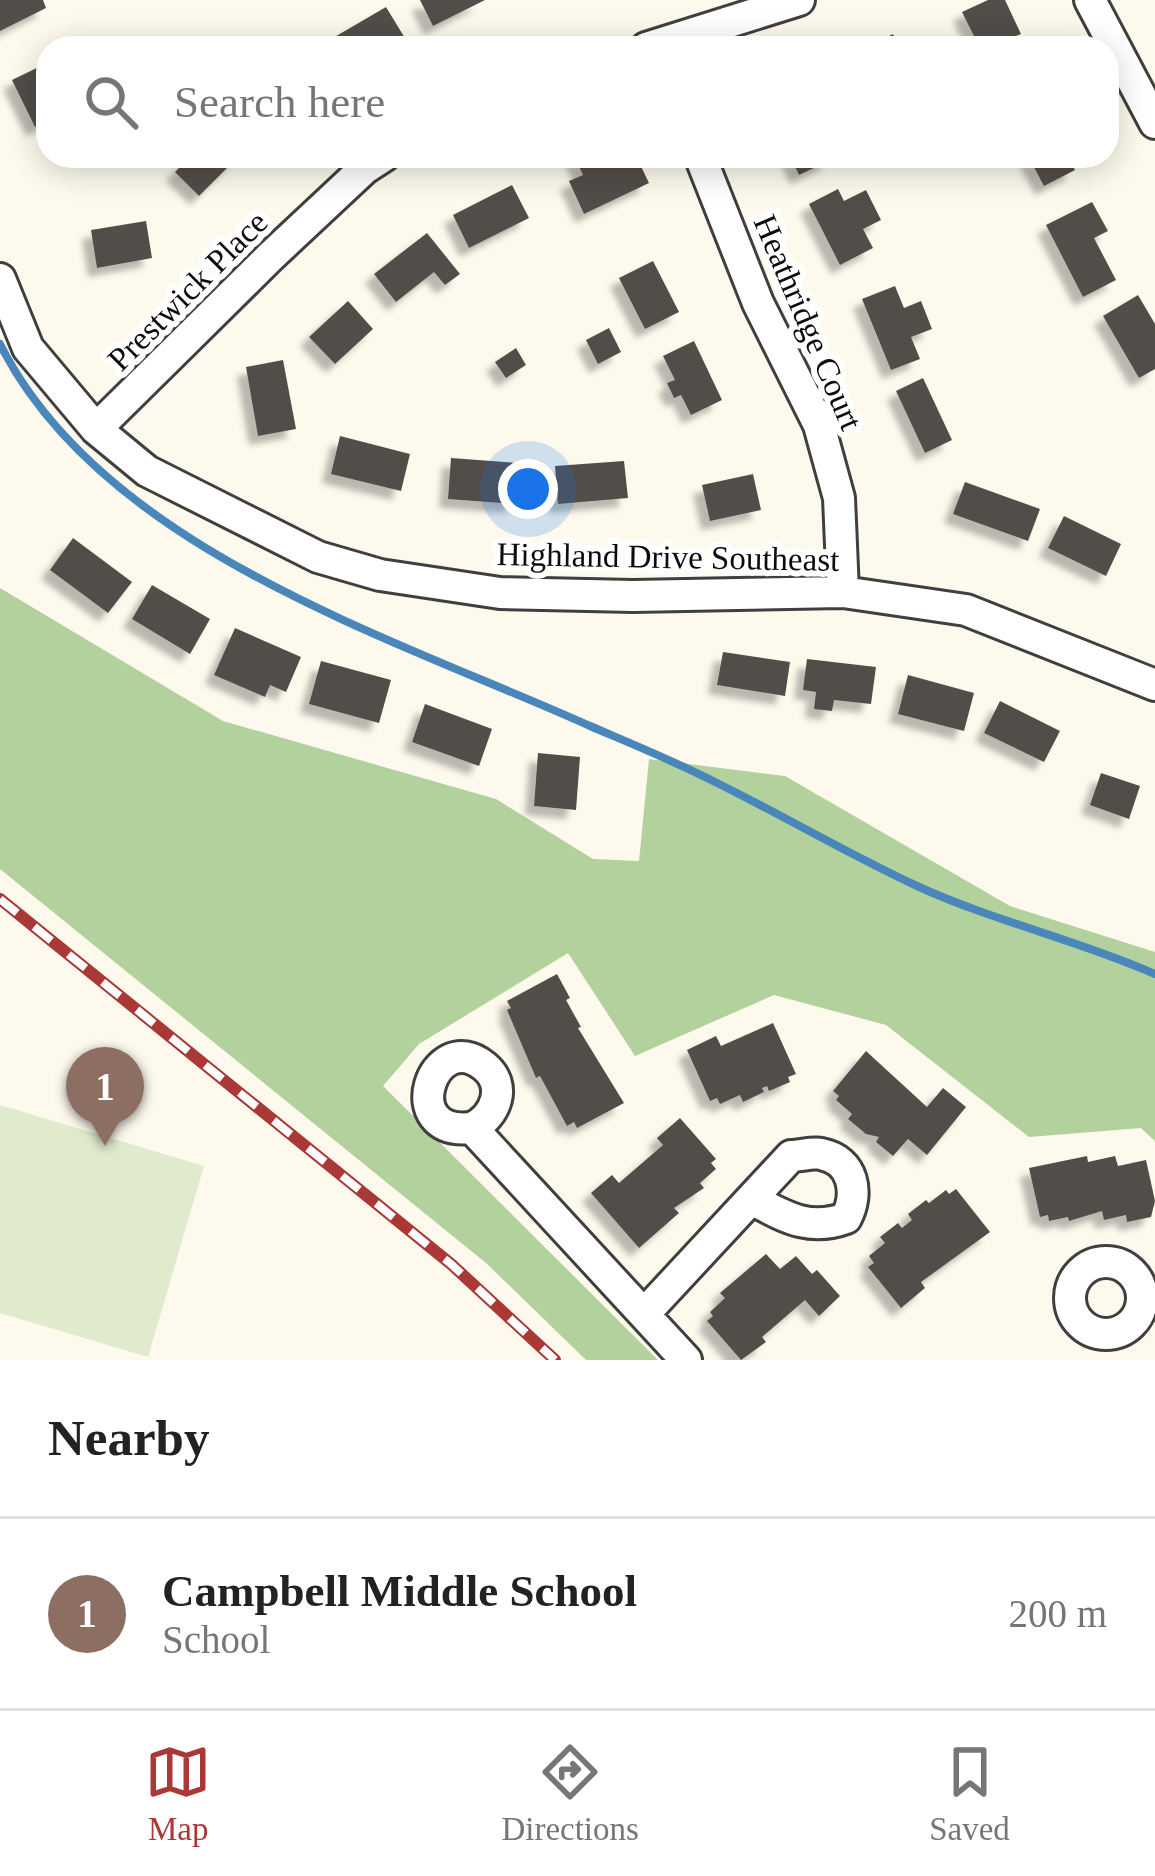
<!DOCTYPE html>
<style>
body{margin:0;font-family:Georgia,serif;background:#f6f6f6;color:#222}
.you{position:absolute;left:528px;top:489px;width:42px;height:42px;margin:-30px;border:9px solid #fff;border-radius:50%;background:#1a73e8;box-shadow:0 0 0 18px #1a73e833}
.badge{display:grid;place-items:center;width:78px;height:78px;border-radius:50%;background:#a93837;color:#fff;font-size:39px;font-weight:700}
.pin{position:absolute;translate:-50% -99px;filter:drop-shadow(0 3px 6px #0008)}
.pin::after{content:'';position:absolute;top:63px;width:42px;height:36px;background:inherit;clip-path:polygon(0 0,100% 0,50% 100%)}
.list{margin:0;padding:0;list-style:none}
h2{display:flex;justify-content:space-between;align-items:center;height:156px;margin:0;padding:0 48px;font-size:51px}
h2 small{font-size:39px;font-weight:400;color:#767676}
.list li{display:grid;grid-template-columns:78px 1fr auto;gap:36px;align-items:center;box-sizing:border-box;height:192px;padding:0 48px;border-top:3px solid #e0e0e0}
.list b{display:block;font-size:45px;white-space:nowrap}
.list p{margin:0;font-size:39px;white-space:nowrap;color:#767676}
.list em{font-size:39px;font-style:normal;color:#767676}
.icon{flex:none;width:66px;height:66px;fill:none;stroke:currentColor;stroke-width:2;stroke-linecap:round;stroke-linejoin:round}
.map{position:relative;flex:none;width:1155px;height:1360px;overflow:hidden}
.search{position:absolute;background:#fff;box-shadow:0 6px 30px #0003;left:36px;right:36px;top:36px;height:132px;display:flex;align-items:center;gap:30px;box-sizing:border-box;padding:0 42px;border-radius:36px;color:#767676;font-size:45px}
.sheet{height:348px;background:#fff}
nav{display:flex;justify-content:space-around;align-items:center;box-sizing:border-box;height:168px;border-top:3px solid #e0e0e0;background:#fff;font-size:33px;color:#767676}
nav a{display:grid;justify-items:center;gap:6px}
nav .on{color:#a93837}
.map>svg:first-child{display:block}
</style>
<div class="map">
<svg width="1155" height="1360" viewBox="0 0 1155 1360">
<defs>
<filter id="shadow"><feDropShadow dx="-9" dy="9" stdDeviation="3" flood-color="#0004"/></filter>
</defs>
<rect width="100%" height="100%" fill="#fdfaed"/>
<path fill="#b2d19d" d="M0 588 223 721 496 799 593 859 639 861 649 759 785 776 1010 906 1155 952V1141L1141 1128 1029 1137 886 1025 774 995 635 1056 568 953 419 1044 383 1086 658 1360H586L486 1263 0 869Z"/>
<path fill="#dfebcc" d="M0 1105 204 1166 148 1357 0 1313Z"/>
<g fill="none" stroke-linecap="round" stroke-linejoin="round">
<path stroke="#4987bb" stroke-width="8" d="M0 344C103 549 392 637 590 726 632 744 674 761 715 782 782 815 848 854 917 886 993 921 1078 940 1155 974"/>
</g>
<path fill="#534e4a" filter="url(#shadow)" d="M0 0H43L46 8 0 31Z
M420 0H485L433 26Z
M988 0H1005L1021 34 1016 36 1022 48H980L962 12Z
M386 7 411 48H330L326 42Z
M893 34 899 48H865Z
M45 64 48 71V121L35 127 12 80Z
M191 156H239L199 196 175 172Z
M574 156H624L626 161 636 156 649 183 584 214 569 181 583 175Z
M790 156H829L831 160 799 175Z
M1028 156H1068L1075 170 1044 186Z
M512 185 529 218 469 248 453 215Z
M838 189 844 201 866 190 881 220 863 229 873 248 840 265 809 204Z
M1092 202 1108 231 1094 238 1116 280 1083 297 1046 225Z
M146 221 152 258 97 268 91 230Z
M427 233 460 274 445 285 434 272 396 302 374 274Z
M653 261 679 312 645 329 619 278Z
M895 286 904 308 921 301 932 329 911 337 920 359 891 370 862 299Z
M1138 295 1155 324V369L1139 378 1103 316Z
M348 301 373 329 335 364 309 337Z
M609 328 621 352 598 364 586 340Z
M694 341 722 400 691 415 681 395 674 398 667 383 675 380 663 356Z
M516 348 526 365 506 378 495 362Z
M283 360 296 429 258 436 246 367Z
M923 378 952 440 925 453 896 391Z
M340 436 410 454 401 491 331 474Z
M451 458 518 463 515 504 448 499Z
M624 461 628 498 558 504 555 466Z
M753 474 761 510 710 521 702 485Z
M965 482 1040 509 1028 541 953 514Z
M1064 516 1121 544 1106 576 1048 548Z
M73 538 132 582 108 613 50 570Z
M152 585 210 619 190 654 132 619Z
M235 628 301 657 286 692 270 685 265 697 214 675Z
M723 652 790 662 785 696 717 685Z
M807 659 876 667 871 704 834 700 832 711 814 709 816 692 803 690Z
M321 661 391 680 379 723 309 704Z
M908 675 974 693 964 731 898 714Z
M1000 701 1060 731 1044 762 984 733Z
M425 704 492 729 479 766 412 742Z
M538 753 580 757 576 810 534 806Z
M1101 773 1140 786 1129 819 1090 805Z
M557 974 570 998 566 1000 581 1027 578 1028 624 1103 577 1128 574 1122 567 1126 540 1076 536 1078 507 1010 511 1008 507 1001Z
M773 1023 796 1074 788 1077 790 1082 769 1091 767 1086 762 1088 764 1092 743 1102 740 1095 720 1104 717 1098 710 1101 687 1050 716 1036 721 1046Z
M866 1051 927 1107 943 1088 966 1107 927 1155 908 1139 893 1156 876 1142 879 1137 866 1134 848 1119 852 1114 836 1100 839 1096 833 1091Z
M680 1118 716 1159 711 1163 716 1169 700 1183 704 1188 674 1208 679 1213 639 1248 591 1193 612 1175 619 1183 663 1145 657 1138Z
M1087 1156 1088 1162 1115 1156 1118 1166 1146 1160 1155 1201 1151 1217 1127 1222 1126 1215 1104 1220 1102 1211 1069 1221 1068 1217 1049 1221 1048 1215 1040 1217 1029 1168Z
M956 1189 990 1232 921 1282 925 1288 901 1308 868 1267 874 1263 869 1256 885 1243 880 1237 898 1223 902 1228 912 1220 908 1214 926 1200 929 1203 946 1190 949 1194Z
M766 1254 780 1269 796 1256 812 1274 817 1270 840 1296 819 1316 805 1300 762 1337 766 1342 741 1360 707 1321 713 1316 710 1312 725 1298 720 1293Z"/>
<g fill="none" stroke-linecap="round" stroke-linejoin="round">
<g stroke="#3f3f3f" stroke-width="36">
<path id="minor" d="M1090 0 1155 123
M646 48 799 0
M700 156 758 303 819 425 839 498 843 592
M0 279 28 348 96 429 147 471 318 557 380 575 500 593 633 596 843 592 966 610 1155 685
M96 429 270 257 364 169 384 156
M472 1128C496 1116 508 1085 484 1066 433 1025 395 1137 472 1128L686 1360
M1070 1298a36 36 0 1 1 72 0a36 36 0 1 1-72 0Z
M645 1313 791 1156C799 1156 813 1152 821 1154 854 1160 859 1194 846 1218 808 1232 784 1216 751 1199"/>
</g>
<use href="#minor" stroke="#fff" stroke-width="30"/>
<g stroke="#a93837" stroke-width="12">
<path id="rail" d="M0 899 451 1264 555 1360"/>
</g>
<use href="#rail" stroke="#fff" stroke-width="8" stroke-dasharray="22" stroke-linecap="butt"/>
</g>
<g text-anchor="middle" stroke-width="12" stroke-linejoin="round" paint-order="stroke">
<g font-size="33" fill="#0c0c0c" stroke="#fff">
<text transform="translate(187 290) rotate(-45)" y="12">Prestwick Place</text>
<text transform="translate(809 322) rotate(67)" y="12">Heathridge Court</text>
<text transform="translate(668 556) rotate(1)" y="12">Highland Drive Southeast</text>
</g>
</g>
</svg>
<div class="you"></div>
<div class="pin badge" style="left:105px;top:1146px;background:#8d6e63">1</div>
<div class="search"><svg class="icon" aria-label="search" viewBox="0 0 24 24"><circle cx="10" cy="10" r="6"/><path d="M15 15l6 6"/></svg>Search here</div>
</div>
<section class="sheet">
<h2>Nearby<small></small></h2>
<ul class="list">
<li><span class="badge" style="background:#8d6e63">1</span><div><b>Campbell Middle School</b><p>School</p></div><em>200 m</em></li>
</ul>
</section>
<nav>
<a class="on"><svg class="icon" aria-label="map" viewBox="0 0 24 24"><path d="M3 6l6-2 6 2 6-2v14l-6 2-6-2-6 2zM9 4v14M15 6v14"/></svg>Map</a>
<a><svg class="icon" aria-label="directions" viewBox="0 0 24 24"><path d="M12 3l9 9-9 9-9-9zM9 14v-3h6M13 9l2 2-2 2"/></svg>Directions</a>
<a><svg class="icon" aria-label="saved" viewBox="0 0 24 24"><path d="M7 4h10v16l-5-4-5 4z"/></svg>Saved</a>
</nav>
